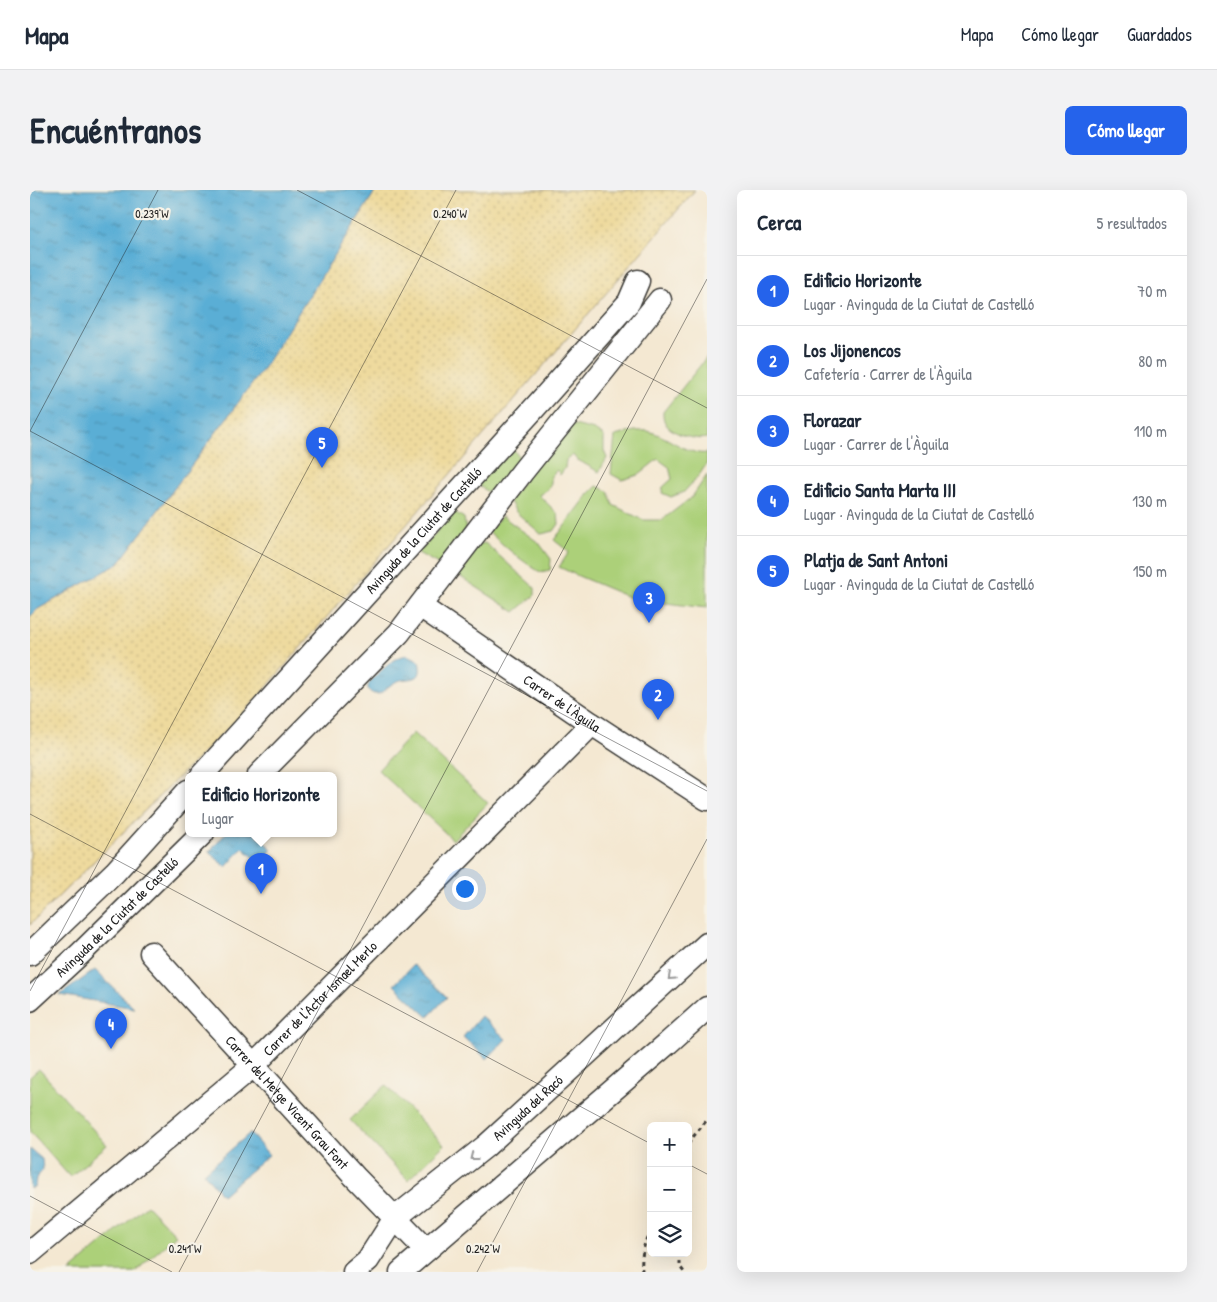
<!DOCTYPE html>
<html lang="es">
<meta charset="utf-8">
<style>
body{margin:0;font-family:"Patrick Hand",sans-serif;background:#f2f2f3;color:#1f2937}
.controls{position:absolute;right:15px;bottom:15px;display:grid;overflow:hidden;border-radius:8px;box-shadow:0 5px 20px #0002}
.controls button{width:45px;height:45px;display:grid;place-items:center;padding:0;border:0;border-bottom:1px solid #e0e1e3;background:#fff;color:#1f2937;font:25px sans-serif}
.you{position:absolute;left:434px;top:698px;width:18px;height:18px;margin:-12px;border:4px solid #fff;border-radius:50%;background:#1a73e8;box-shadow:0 0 0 8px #1a73e833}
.badge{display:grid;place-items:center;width:32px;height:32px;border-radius:50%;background:#2563eb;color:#fff;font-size:16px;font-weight:700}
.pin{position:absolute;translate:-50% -41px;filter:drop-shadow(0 1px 2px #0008)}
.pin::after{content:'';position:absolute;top:26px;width:18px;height:15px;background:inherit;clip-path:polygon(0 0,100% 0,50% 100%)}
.popup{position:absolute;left:155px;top:582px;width:152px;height:65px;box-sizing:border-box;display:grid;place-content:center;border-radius:8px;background:#fff;filter:drop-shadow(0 1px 4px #0005);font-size:16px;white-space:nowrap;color:#747a83}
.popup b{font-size:19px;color:#1f2937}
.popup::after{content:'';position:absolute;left:50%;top:100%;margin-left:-10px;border:10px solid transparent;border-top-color:#fff}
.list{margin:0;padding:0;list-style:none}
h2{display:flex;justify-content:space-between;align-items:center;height:65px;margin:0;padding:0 20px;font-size:21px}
h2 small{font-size:16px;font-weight:400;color:#747a83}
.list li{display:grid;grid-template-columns:32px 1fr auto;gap:15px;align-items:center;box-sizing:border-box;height:70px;padding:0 20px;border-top:1px solid #e0e1e3}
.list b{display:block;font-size:19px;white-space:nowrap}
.list p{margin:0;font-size:16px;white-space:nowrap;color:#747a83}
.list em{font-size:16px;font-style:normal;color:#747a83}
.icon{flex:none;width:28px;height:28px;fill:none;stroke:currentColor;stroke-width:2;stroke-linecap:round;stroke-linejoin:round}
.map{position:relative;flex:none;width:677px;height:1082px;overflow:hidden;border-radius:8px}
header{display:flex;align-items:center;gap:30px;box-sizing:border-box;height:70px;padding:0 25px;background:#fff;border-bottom:1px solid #e0e1e3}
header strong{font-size:24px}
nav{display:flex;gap:28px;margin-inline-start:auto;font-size:18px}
.intro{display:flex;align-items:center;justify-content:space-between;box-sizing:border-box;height:120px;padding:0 30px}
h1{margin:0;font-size:35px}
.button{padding:12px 22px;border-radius:8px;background:#2563eb;color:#fff;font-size:18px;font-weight:700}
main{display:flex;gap:30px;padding:0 30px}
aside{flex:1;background:#fff;border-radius:8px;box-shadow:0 5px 20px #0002}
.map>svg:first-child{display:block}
</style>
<header>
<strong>Mapa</strong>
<nav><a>Mapa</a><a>Cómo llegar</a><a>Guardados</a></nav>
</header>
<div class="intro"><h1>Encuéntranos</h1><a class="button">Cómo llegar</a></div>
<main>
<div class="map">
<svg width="677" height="1082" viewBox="0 0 677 1082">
<defs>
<pattern id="sand-dots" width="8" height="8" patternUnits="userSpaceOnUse" patternTransform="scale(1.25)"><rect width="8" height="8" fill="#eeda9e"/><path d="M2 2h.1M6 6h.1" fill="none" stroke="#ccba88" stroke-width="1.8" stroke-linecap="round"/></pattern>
<pattern id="water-ripples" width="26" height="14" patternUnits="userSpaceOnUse" patternTransform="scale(1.25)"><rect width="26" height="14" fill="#5aaed5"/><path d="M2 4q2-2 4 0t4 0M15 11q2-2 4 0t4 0" fill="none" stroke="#4a8dac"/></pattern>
</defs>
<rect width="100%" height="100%" fill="#f7f3e8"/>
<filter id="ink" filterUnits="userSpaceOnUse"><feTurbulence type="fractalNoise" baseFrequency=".02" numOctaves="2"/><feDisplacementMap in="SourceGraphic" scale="10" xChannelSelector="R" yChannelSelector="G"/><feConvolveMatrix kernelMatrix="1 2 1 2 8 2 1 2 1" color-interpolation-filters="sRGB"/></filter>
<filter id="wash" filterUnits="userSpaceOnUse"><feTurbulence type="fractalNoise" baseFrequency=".0096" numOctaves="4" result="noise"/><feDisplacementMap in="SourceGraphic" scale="20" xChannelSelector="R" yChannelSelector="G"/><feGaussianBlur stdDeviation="1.12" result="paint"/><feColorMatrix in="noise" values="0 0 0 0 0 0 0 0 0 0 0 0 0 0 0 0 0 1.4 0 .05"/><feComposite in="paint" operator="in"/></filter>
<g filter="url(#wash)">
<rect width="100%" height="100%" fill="#f4e8d2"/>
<path fill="#acd079" stroke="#64764a" d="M677 167V248C665 251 637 243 634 230 633 227 633 225 633 222Z
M537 233 564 240 574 246V261L577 268 569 282 546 269 543 265 536 270 535 278 530 285 527 280 521 286C522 298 518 299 509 305L528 324 529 334 524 341 511 344 486 322 479 310Z
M605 241C610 241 617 240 621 242 639 247 659 266 677 263V273L670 284 654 302 641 307 632 303 633 297 642 289 639 277 628 269 608 285 592 290 581 284 585 246Z
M480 254 491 270 466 308 445 293Z
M677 285V418L603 409 546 385 529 377 539 362 524 350 559 304 567 296 578 301 583 315 613 330H632L662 307Z
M423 321 434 328 436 339 410 375 388 363C401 350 411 335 423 321Z
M472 326 509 353 521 369 520 380 510 382C490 370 474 356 458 341Z
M455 353 505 398V405L485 422 423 382 444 355Z
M383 543 458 613 423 650 348 580Z
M9 879 77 955 40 987 0 942V887Z
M356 895 414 955 378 990 320 930Z
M117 1015 146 1045 105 1082H39Z"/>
<path fill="url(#sand-dots)" stroke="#857b5d" d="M346 0H665L222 514 0 735V427L8 419 88 374 231 182Z"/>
<path fill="url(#water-ripples)" stroke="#3b6578" d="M0 0H346L231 182 88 374 8 419 0 427Z
M377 465C383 467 390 469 390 477 392 493 376 487 368 491 364 492 361 495 358 497 355 499 352 503 348 504 343 505 337 501 338 496 340 489 363 470 369 467 372 466 374 466 377 465Z
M196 643H224L242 659 230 673 213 658 196 677 179 662Z
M383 775 417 807 398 827 364 795Z
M65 780 104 818 30 805Z
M451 826 476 849 457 869 433 847Z
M220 943 239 965 192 1005 174 983Z
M0 959 12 969 13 980 6 988 5 996 0 999Z"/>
</g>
<g filter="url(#ink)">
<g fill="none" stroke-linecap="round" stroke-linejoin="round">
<g stroke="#3c3b37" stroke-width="25">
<g id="minor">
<path id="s1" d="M390 416 562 534 677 609"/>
<path id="s2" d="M172 585 518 203 599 112 608 91"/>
<path d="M229 585 369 443 493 281 630 110"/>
<path id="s3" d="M121 763 325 987 396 1060"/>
<path d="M0 764 85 682 158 601"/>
<path id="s4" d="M0 810 51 763 173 643"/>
<path id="s5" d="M0 1063 223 876 562 534"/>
<path id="s6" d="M324 1082 338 1070 365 1028 456 956 677 754"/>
<path d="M371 1082 638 853 677 818"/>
</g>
</g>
<path stroke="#3c3b37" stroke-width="3" stroke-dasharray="4 4" stroke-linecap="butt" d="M658 953 677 930
M650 1063V1077L654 1082
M612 1082C611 1067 613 1053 621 1040"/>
<use href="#minor" stroke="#fff" stroke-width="22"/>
</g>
<defs><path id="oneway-chevron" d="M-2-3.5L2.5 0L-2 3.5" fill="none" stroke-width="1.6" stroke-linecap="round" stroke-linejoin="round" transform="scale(1.25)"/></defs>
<g stroke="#999">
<use href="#oneway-chevron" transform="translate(641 787) rotate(138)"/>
<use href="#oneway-chevron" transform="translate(443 967) rotate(142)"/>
</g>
</g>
<path fill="none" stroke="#1c1c1c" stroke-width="1" stroke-opacity="0.45" d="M267 0 677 218M0 241 128 0M0 241 677 601M0 624 621 954M0 801 426 0M658 974 677 984M0 1006 142 1082M149 1082 677 89M447 1082 677 649"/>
<g text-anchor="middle" stroke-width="4.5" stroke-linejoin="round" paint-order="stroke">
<g font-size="14" fill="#1c1c1c" stroke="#f7f3e8">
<text dy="5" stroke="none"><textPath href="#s2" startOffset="330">Avinguda de la Ciutat de Castelló</textPath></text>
<text dy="5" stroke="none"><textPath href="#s1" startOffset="172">Carrer de l'Àguila</textPath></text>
<text dy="5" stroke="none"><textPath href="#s4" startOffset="120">Avinguda de la Ciutat de Castelló</textPath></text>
<text dy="5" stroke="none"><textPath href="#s5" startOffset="386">Carrer de l'Actor Ismael Merlo</textPath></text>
<text dy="5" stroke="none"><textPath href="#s3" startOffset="202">Carrer del Metge Vicent Grau Font</textPath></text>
<text dy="5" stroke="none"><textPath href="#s6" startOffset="241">Avinguda del Racó</textPath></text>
</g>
</g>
<g font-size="12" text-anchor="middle" fill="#1c1c1c" stroke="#f7f3e8" stroke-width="4.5" stroke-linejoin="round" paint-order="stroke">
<text x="122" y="28">0.239°W</text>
<text x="420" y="28">0.240°W</text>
<text x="155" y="1063">0.241°W</text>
<text x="453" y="1063">0.242°W</text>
</g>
</svg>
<div class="controls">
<button>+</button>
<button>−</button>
<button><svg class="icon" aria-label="layers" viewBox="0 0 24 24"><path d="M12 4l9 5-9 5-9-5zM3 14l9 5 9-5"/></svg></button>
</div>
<div class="you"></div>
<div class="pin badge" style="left:231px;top:704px">1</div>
<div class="popup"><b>Edificio Horizonte</b>Lugar</div>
<div class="pin badge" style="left:628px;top:530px">2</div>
<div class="pin badge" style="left:619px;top:433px">3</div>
<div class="pin badge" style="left:81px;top:859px">4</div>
<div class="pin badge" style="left:292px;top:278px">5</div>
</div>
<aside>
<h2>Cerca<small>5 resultados</small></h2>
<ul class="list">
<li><span class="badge">1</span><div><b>Edificio Horizonte</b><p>Lugar · Avinguda de la Ciutat de Castelló</p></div><em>70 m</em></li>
<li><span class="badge">2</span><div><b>Los Jijonencos</b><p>Cafetería · Carrer de l'Àguila</p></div><em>80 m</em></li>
<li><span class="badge">3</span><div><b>Florazar</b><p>Lugar · Carrer de l'Àguila</p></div><em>110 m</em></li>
<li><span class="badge">4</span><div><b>Edificio Santa Marta III</b><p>Lugar · Avinguda de la Ciutat de Castelló</p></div><em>130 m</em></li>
<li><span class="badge">5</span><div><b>Platja de Sant Antoni</b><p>Lugar · Avinguda de la Ciutat de Castelló</p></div><em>150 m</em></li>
</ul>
</aside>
</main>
